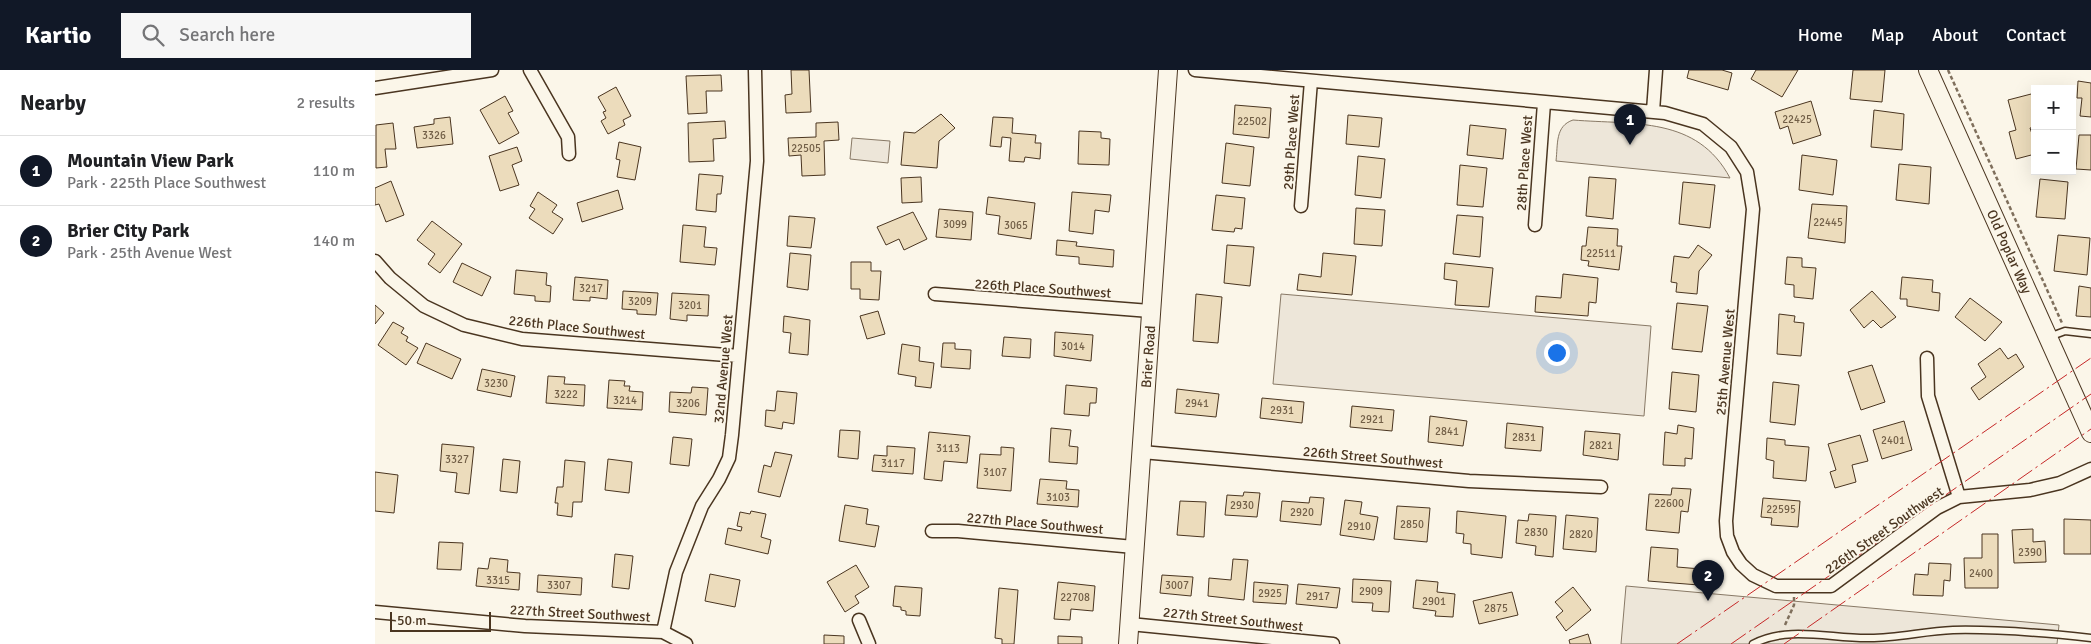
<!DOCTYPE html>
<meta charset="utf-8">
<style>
body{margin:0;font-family:Signika,sans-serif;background:#f6f6f6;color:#202124}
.controls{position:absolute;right:15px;top:15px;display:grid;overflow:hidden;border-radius:0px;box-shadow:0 5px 20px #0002}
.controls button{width:45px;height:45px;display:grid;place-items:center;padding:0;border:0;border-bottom:1px solid #e0e0e0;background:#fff;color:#202124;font:25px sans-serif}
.scale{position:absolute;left:15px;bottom:12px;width:101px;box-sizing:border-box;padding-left:5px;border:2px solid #4a3520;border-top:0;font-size:14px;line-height:18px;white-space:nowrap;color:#4a3520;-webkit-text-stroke:4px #fbf6e9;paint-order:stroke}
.you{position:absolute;left:1181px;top:282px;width:18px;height:18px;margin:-12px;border:4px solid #fff;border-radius:50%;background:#1a73e8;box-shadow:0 0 0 8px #1a73e833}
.badge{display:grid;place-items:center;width:32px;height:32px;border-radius:50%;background:#111827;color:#fff;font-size:16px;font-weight:700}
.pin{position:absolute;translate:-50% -41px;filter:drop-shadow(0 1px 2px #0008)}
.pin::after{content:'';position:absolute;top:26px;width:18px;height:15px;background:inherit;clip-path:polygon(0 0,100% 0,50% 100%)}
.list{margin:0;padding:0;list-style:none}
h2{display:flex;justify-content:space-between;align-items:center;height:65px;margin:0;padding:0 20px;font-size:21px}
h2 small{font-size:16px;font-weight:400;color:#757577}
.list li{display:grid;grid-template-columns:32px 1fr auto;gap:15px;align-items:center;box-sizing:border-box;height:70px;padding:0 20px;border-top:1px solid #e0e0e0}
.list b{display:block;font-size:19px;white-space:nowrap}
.list p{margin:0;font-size:16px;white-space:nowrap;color:#757577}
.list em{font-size:16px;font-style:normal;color:#757577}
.icon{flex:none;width:28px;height:28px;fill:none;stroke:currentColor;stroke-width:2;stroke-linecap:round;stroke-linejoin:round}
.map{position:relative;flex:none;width:1716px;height:574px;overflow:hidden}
header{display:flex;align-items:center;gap:30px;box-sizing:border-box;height:70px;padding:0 25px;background:#111827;color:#fff}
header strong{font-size:24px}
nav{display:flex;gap:28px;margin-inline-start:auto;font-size:18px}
.search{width:350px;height:45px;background:#f6f6f6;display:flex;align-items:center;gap:12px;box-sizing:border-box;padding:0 18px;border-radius:0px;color:#757577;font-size:19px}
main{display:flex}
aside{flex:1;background:#fff}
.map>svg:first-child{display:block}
</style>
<header>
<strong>Kartio</strong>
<div class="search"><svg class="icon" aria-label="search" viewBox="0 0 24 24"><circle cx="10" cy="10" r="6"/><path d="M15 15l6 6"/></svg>Search here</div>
<nav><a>Home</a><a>Map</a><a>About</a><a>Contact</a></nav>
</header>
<main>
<aside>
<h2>Nearby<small>2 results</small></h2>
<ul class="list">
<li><span class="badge">1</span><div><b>Mountain View Park</b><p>Park · 225th Place Southwest</p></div><em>110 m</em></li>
<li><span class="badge">2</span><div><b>Brier City Park</b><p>Park · 25th Avenue West</p></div><em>140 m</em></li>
</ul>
</aside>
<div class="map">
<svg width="1716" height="574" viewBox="0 0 1716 574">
<rect width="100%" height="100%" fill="#fbf6e9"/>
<path fill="#ede6d9" stroke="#887966" d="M1198 50C1259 55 1322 46 1355 108L1181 91C1183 74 1180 56 1198 50Z
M477 68 515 71 513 93 475 89Z
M906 224 1276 256 1269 346 898 314Z
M1251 516 1684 555 1682 574H1246Z"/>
<path fill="#ecdcbc" stroke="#4a3520" d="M416 0H434L436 42 411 43 410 25 417 24Z
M1314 0H1347L1357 3 1353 20 1312 8Z
M1381 0H1423L1407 27 1376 9Z
M1478 0H1510L1507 32 1475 29Z
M346 5 347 21H331L332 43 313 44 311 6Z
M1703 11 1716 13V47L1705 46 1707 28H1702Z
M241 17 256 46 248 50 250 55 233 64 226 51 231 48 228 42 231 41 223 27Z
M1660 23V57L1655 58 1660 73V84L1641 89 1634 62 1641 60 1633 30Z
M130 26 138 41 133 43 144 63 124 74 105 40Z
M1436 31 1446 65 1418 74 1413 56 1405 59 1400 42Z
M860 35 896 38 894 68 858 64Z
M1499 40 1529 44 1527 80 1496 77Z
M566 44 580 58 564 71 562 98 526 95 529 62 540 63Z
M973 45 1007 48 1004 77 971 74Z
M75 47 78 74 42 78 39 57 59 54V49Z
M618 47 638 48 637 63 661 65 660 73H666L665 89 650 87 649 92 634 91 636 68 627 67 626 77 615 76Z
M350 51 351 68 338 69 339 91 314 92 313 53Z
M463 52 464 70 449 71 450 105 427 106 426 85 414 86 413 68 441 67V53Z
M18 53 21 79H10L12 97 1 98V55Z
M1095 55 1131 59 1128 89 1092 85Z
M704 61 726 62V68L735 69 734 95 703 94Z
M1704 65H1716V100L1701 99Z
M244 72 266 77 260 110 242 107 245 90 241 89Z
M851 73 879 77 875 116 847 113Z
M142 77 147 91 137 95 144 115 125 121 114 86Z
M1427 85 1462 90 1458 125 1424 120Z
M983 86 1010 89 1006 128 980 125Z
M1524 94 1556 97 1554 134 1521 130Z
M1085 95 1112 98 1108 137 1082 135Z
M324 104 348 106 346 124H342L341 142 321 140Z
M546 107 547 132 527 133 526 108Z
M1214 107 1241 109 1238 149 1211 146Z
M1665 109 1693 112 1690 149 1661 147Z
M16 111 29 145 11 152 4 134 0 135V118Z
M1308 112 1340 115 1335 158 1304 154Z
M243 120 248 139 207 152 202 133Z
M163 122 182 135 177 142 188 149 178 164 154 148 160 139 155 136Z
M697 122 736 125 734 142 720 140 718 164 694 161Z
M841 125 870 128 867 159 860 158 859 162 837 160Z
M613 127 660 133 656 169 623 164 625 146 611 144Z
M1437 134 1472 136 1470 173 1433 168Z
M981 138 1010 140 1007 176 979 174Z
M564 139 598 142 596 170 561 167Z
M538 142 552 169 529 180 524 169 511 175 502 157Z
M1082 145 1108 147 1105 187 1078 184Z
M414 146 440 148 436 178 412 176Z
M57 151 87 174 65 203 53 194 60 184 42 170Z
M308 155 331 157 329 177 342 178 340 195 305 192Z
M1213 157 1243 159 1242 176H1247L1244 200 1213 196 1214 191 1206 190 1207 176H1211Z
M1683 165 1715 168 1712 205 1679 201Z
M682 170 702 172 701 176 739 180 738 197 704 194V187L681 185Z
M852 175 879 177 875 216 849 213Z
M1323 175 1337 185 1324 201 1322 224 1301 222 1302 213 1296 212 1299 186 1314 188Z
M415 183 436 185 433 220 412 217Z
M948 183 981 186 977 225 922 220 924 204 946 207Z
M1412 187 1427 188V197L1441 198 1438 229 1419 227V215L1410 214Z
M476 192H496V201H506L504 230 485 229V219H476Z
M87 193 116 207 107 226 78 212Z
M1070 193 1118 198 1114 237 1080 235 1082 211 1069 209Z
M141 200 172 203 171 215 176 216 175 232 160 231V226L139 224Z
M1188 204 1223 208 1221 233 1214 232 1213 246 1160 242 1161 226 1186 228Z
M200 207 233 210 232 229 215 227V231L198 230Z
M1527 207 1558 210 1557 222 1565 223 1564 241 1532 236V229H1525Z
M1704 216 1716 218V247L1701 246Z
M248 221 283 223 281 245 262 244V240L247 239Z
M1497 221 1521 247 1506 258 1498 250 1489 258 1475 240Z
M297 223 334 225 333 246 312 245V251L295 249Z
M821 224 847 227 843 273 818 271Z
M1595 228 1627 252 1610 271 1580 247Z
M1302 233 1333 236 1327 282 1297 279Z
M0 235 9 243 0 254Z
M503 241 510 264 492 269 485 246Z
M1404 244 1420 246 1419 252 1429 253 1426 286 1402 284Z
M409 246 435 250 433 285 414 283 416 263 408 262Z
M18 252 29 258 26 263 33 267 31 271 43 278 31 295 3 275Z
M680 262 718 265 716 291 679 286Z
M629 267 656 269 655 288 627 286Z
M51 273 86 289 77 309 42 293Z
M568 273H580V279L596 280 595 299 566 297Z
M527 274 545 277 544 291 559 293 556 318 540 316 541 307 523 304Z
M1625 278 1633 289 1641 284 1649 297 1604 330 1596 318 1611 307 1603 294Z
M1497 295 1510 332 1486 340 1473 302Z
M107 299 140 306 136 327 102 320Z
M1297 302 1324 305 1321 342 1294 339Z
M173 306 190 307 189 314 210 315 209 336 171 333Z
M234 310 250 311 249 316H255L254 321 268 322 267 340 232 338Z
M1398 312 1424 315 1420 355 1395 352Z
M691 315 722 318 721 333H715L714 346 689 344Z
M317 317 333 318 331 345 294 342 295 322 316 323Z
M802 319 844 324 841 347 800 343Z
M402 321 422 323 419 354 408 352 407 359 390 356 391 340 400 341Z
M887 328 929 332 927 353 885 348Z
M977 336 1019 340 1017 361 975 357Z
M1055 346 1092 351 1088 376 1053 372Z
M1529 351 1537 380 1507 389 1498 360Z
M1132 353 1168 357 1166 381 1130 378Z
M1303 355 1319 358 1317 389 1310 388V396L1288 395 1290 362 1302 364Z
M676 358 696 360 694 376 703 377 702 394 674 392Z
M465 360 485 361 483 389 463 387Z
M1210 361 1245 364 1243 390 1208 385Z
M554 362 595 366 592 393 569 391 567 411 549 409Z
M1485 365 1493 391 1477 395 1481 412 1460 418 1455 402 1461 400 1453 374Z
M298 367 317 369 314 396 295 394Z
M1392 368 1410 370V375L1434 377 1431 411 1398 408 1399 391 1391 389Z
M67 374 99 377 94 424 80 422 82 403 65 401Z
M512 376 540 378 538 404 497 401 499 385 512 386Z
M626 377 639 378 636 421 602 418 605 384 626 385Z
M400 382 417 385 405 427 383 422 389 395 396 397Z
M128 389 145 391 142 423 125 421Z
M233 389 257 392 254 423 230 420Z
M190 390 210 392 207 432H198L197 447 182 445 183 433H180L182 417H188Z
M0 402 23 405 19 443 0 441Z
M665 409 692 411 691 419 704 420 703 437 662 434Z
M1297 418 1316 419 1313 442 1306 441 1304 463 1271 460 1274 424 1296 425Z
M869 422 885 423 882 447 850 445 852 425 868 426Z
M935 427 949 428 946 455 905 451 907 431 934 433Z
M1388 428 1425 431 1423 457 1396 455 1397 448 1386 447Z
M970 430 987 432 985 444 1003 447 999 470 965 465Z
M805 431 831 432 829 467 802 465Z
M470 435 493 439 491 454 504 456 500 477 464 471Z
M1022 436 1055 438 1052 472 1019 469Z
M376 441 391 444 386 467 396 470 393 484 350 474 353 458 366 461 367 457 362 456 365 442 375 444Z
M1082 441 1131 446 1127 488 1096 484V474L1088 473 1089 464 1081 463Z
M1154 444 1181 446 1178 487 1160 485 1161 476 1141 473 1143 450 1153 451Z
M1191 445 1223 448 1221 482 1188 479Z
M1689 449 1716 450V484H1689Z
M1658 459V472L1670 471 1671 492 1639 493 1637 460Z
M1607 464H1623V518H1590L1589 488H1607Z
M64 472 88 473 86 500 62 499Z
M1276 477 1303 479 1302 497 1326 499 1324 515 1273 511Z
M240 484 258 486 254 519 237 517Z
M115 488 133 490 132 502 145 503 144 520 101 516 103 498 113 499Z
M858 489 873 490 869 530 833 526 834 508 856 510Z
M1554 493 1576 494 1575 511 1569 510 1568 526 1538 525 1540 504 1553 505Z
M481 495 494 517 480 526 484 533 470 542 452 512Z
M335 504 365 510 360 537 330 531Z
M163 505 207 508 206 525 162 522Z
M787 505 818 507 816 526 785 523Z
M978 509 1016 511 1014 542 997 541 998 533 977 532Z
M1041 510 1063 512 1062 522 1080 524 1078 547 1060 546 1061 541 1038 538Z
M683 512 720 516 718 541 696 539 695 550 679 549Z
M879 512 913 515 911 534 878 532Z
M923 514 965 518 962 538 921 534Z
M520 516 547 518 545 546 531 545V541L526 540V537L518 536Z
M1198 517 1216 540 1191 561 1181 547 1188 541 1180 532Z
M624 518 643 520 639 574H627V569L620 568Z
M1137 522 1143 545 1104 554 1098 531Z
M1213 564 1216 574H1195L1194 570Z
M449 565 469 566V574H449Z
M683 566 707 567V574H683Z"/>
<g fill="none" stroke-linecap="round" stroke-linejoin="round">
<g stroke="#4a3520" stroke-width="9">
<path id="lane" d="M1674 267 1690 261 1716 264
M1378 574C1414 555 1456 569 1495 568 1523 568 1550 561 1578 560 1625 559 1670 563 1716 568"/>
</g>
<g stroke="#4a3520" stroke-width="15">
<path id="street" d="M155 0 193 67 194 84
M820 0 1290 43 1328 54 1356 77 1372 102 1378 139 1351 451 1352 466 1358 482 1366 494 1378 505 1401 516H1456L1562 438 1584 427 1655 420 1685 413 1716 399
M0 18 117 0
M1278 41 1281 0
M926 136 936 11
M1160 155 1169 33
M0 191 15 208 49 236 89 255 147 269 364 286
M560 224 775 241
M1552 288 1553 326 1584 427
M767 382 1094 411 1226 417
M557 461H583L759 477
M0 542 150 556 288 562
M484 550 494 574
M755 554 958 574
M311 574 288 562 301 502 327 436 344 409 354 388 357 365 382 91 380 0"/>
</g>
<g stroke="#4a3520" stroke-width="20">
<g id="secondary">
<path id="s1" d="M1553 0 1716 363"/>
<path id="s2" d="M753 574 793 0"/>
</g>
</g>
<path stroke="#7f6f5c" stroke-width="2.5" stroke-dasharray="4 2.5" stroke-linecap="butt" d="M1573 0 1687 253
M1410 555 1419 535V527"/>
<use href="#lane" stroke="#fbf6e9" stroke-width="6"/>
<use href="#street" stroke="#fbf6e9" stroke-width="12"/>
<use href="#secondary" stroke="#fbf6e9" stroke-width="18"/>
<path stroke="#c62828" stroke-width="1" stroke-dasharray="18 4 2.5 4" stroke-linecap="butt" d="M1302 574 1716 288
M1356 574 1716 324
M1409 574 1716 359"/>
</g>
<g text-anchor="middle" stroke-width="4" stroke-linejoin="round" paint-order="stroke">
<g font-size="11" fill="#725f47">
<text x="1422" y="53">22425</text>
<text x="877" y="55">22502</text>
<text x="59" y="69">3326</text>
<text x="431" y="82">22505</text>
<text x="1453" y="156">22445</text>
<text x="580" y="158">3099</text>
<text x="641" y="159">3065</text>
<text x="1226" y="187">22511</text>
<text x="216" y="222">3217</text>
<text x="265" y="235">3209</text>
<text x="315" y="239">3201</text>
<text x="698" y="280">3014</text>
<text x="121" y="317">3230</text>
<text x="191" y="328">3222</text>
<text x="250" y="334">3214</text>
<text x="313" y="337">3206</text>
<text x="822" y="337">2941</text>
<text x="907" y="344">2931</text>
<text x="997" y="353">2921</text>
<text x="1072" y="365">2841</text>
<text x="1149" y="371">2831</text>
<text x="1518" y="374">2401</text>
<text x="1226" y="379">2821</text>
<text x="573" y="382">3113</text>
<text x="82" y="393">3327</text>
<text x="518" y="397">3117</text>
<text x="620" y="406">3107</text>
<text x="683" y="431">3103</text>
<text x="1294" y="437">22600</text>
<text x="867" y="439">2930</text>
<text x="1406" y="443">22595</text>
<text x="927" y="446">2920</text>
<text x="1037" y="458">2850</text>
<text x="984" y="460">2910</text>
<text x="1161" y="466">2830</text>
<text x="1206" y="468">2820</text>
<text x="1655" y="486">2390</text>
<text x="1606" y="507">2400</text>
<text x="123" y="514">3315</text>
<text x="184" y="519">3307</text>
<text x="802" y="519">3007</text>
<text x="996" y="525">2909</text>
<text x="895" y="527">2925</text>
<text x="943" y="530">2917</text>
<text x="700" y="531">22708</text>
<text x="1059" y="535">2901</text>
<text x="1121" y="542">2875</text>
</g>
<g font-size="14" fill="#4a3520" stroke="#fbf6e9">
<text transform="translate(916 72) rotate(-86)" y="5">29th Place West</text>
<text transform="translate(1149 93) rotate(-86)" y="5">28th Place West</text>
<text dy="5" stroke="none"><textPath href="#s1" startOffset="199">Old Poplar Way</textPath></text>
<text transform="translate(668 218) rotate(4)" y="5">226th Place Southwest</text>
<text transform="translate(202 257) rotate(6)" y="5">226th Place Southwest</text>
<text dy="5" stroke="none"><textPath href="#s2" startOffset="288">Brier Road</textPath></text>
<text transform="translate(1350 292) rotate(-85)" y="5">25th Avenue West</text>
<text transform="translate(348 299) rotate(-85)" y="5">32nd Avenue West</text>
<text transform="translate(998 387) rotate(5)" y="5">226th Street Southwest</text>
<text transform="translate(660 453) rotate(5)" y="5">227th Place Southwest</text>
<text transform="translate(1509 460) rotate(-35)" y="5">226th Street Southwest</text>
<text transform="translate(205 543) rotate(3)" y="5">227th Street Southwest</text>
<text transform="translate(858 549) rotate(6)" y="5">227th Street Southwest</text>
</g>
</g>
</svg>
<div class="controls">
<button>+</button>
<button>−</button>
</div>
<div class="scale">50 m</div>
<div class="you"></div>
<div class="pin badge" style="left:1255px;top:75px">1</div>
<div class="pin badge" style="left:1333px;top:531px">2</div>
</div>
</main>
